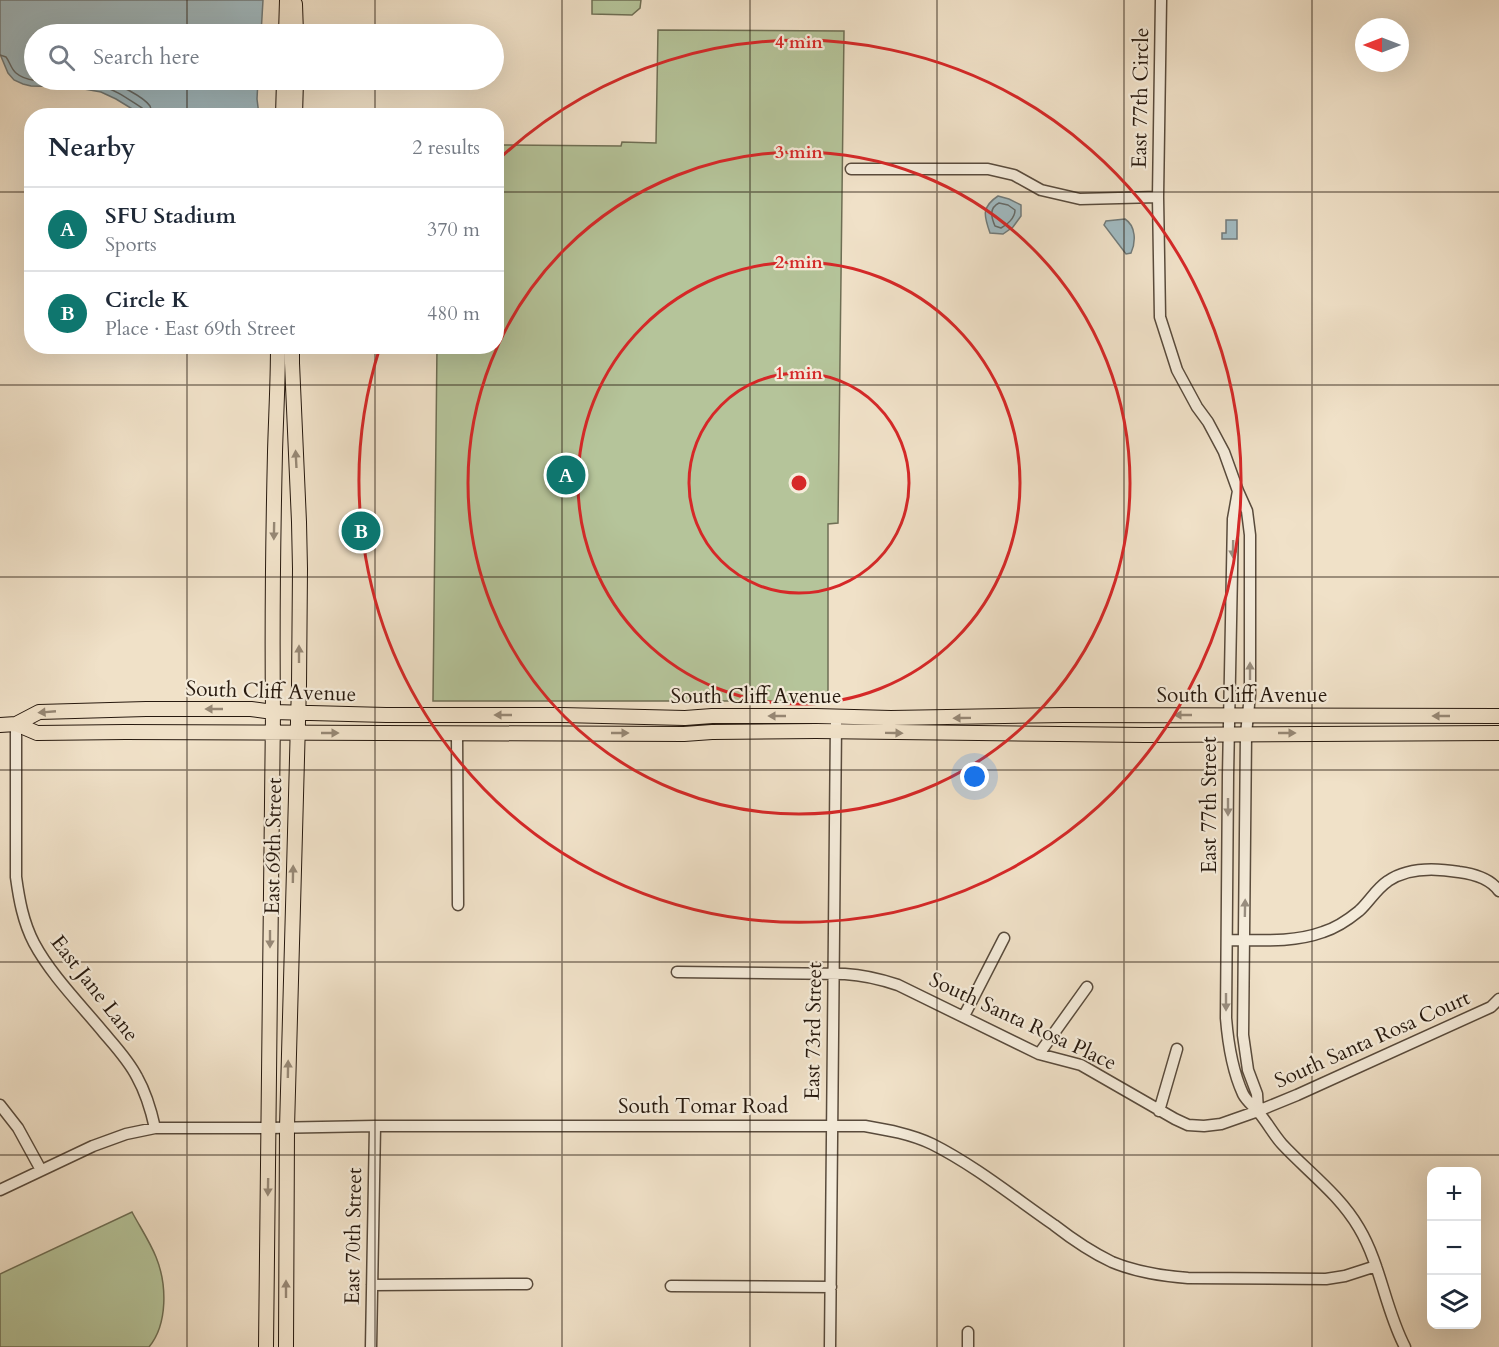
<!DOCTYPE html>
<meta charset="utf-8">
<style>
body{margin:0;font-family:Cardo,serif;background:#f2f2f3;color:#1f2937}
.controls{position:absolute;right:18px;bottom:18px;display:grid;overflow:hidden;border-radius:12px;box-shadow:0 6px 24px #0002}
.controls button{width:54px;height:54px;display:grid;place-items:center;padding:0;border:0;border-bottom:2px solid #e0e1e3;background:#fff;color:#1f2937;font:30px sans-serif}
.compass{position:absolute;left:1355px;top:18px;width:54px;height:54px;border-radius:50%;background:#fff;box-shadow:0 6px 24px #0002;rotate:270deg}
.you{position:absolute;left:975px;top:777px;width:21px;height:21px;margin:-15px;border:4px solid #fff;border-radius:50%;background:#1a73e8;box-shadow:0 0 0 9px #1a73e833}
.badge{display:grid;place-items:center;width:39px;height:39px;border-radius:50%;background:#0f766e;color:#fff;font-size:20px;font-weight:700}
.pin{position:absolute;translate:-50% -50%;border:3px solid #fff;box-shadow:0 2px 6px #0006}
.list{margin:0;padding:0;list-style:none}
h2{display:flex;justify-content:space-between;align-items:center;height:78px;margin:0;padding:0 24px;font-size:26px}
h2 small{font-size:20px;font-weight:400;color:#747a83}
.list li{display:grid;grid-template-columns:39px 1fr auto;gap:18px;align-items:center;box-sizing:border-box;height:84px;padding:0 24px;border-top:2px solid #e0e1e3}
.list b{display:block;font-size:22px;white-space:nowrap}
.list p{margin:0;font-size:20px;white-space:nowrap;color:#747a83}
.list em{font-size:20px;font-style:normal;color:#747a83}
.icon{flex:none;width:33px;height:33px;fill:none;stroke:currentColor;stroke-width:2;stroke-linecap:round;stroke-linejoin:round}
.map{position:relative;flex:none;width:1499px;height:1347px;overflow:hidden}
.search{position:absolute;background:#fff;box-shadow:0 6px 24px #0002;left:24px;top:24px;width:480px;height:66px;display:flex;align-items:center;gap:15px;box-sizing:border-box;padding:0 21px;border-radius:33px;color:#747a83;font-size:22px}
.panel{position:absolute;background:#fff;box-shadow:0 6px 24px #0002;left:24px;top:108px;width:480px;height:246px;border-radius:24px}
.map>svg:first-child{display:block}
</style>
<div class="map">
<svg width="1499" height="1347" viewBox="0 0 1499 1347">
<rect width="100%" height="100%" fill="#f0e1c8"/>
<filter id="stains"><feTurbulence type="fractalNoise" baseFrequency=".00333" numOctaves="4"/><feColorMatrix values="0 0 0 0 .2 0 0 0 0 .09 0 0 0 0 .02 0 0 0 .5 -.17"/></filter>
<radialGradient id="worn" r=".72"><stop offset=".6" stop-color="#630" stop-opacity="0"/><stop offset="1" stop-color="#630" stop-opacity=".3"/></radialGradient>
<path fill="#b5c49a" stroke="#6e6e54" stroke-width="1.5" d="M592 0H641L640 8 632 15 592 14Z
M658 30 844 31 838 523 828 524V701H433L437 347 496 346 497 145 621 146 622 142 656 143Z
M132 1212C140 1227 150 1242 156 1257 167 1284 168 1324 149 1347H0V1274Z"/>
<path fill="#a0bac1" stroke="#707a79" stroke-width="1.5" d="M0 0H263L261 34H34V80H258L257 99 259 115H142L116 99 101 92 73 87 31 86 23 84 14 80 8 73 0 54Z
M998 196 1009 199 1021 205V216L1013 227 1003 234 990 233C984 216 981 207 998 196Z
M1125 219C1136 226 1136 242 1131 253L1126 254 1104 225 1106 221Z
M1226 220H1237V239H1222V233H1226Z"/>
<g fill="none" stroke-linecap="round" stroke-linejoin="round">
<path stroke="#646a68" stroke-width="1.5" d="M0 55 6 57C10 62 11 69 16 73 30 85 54 80 72 81 81 82 91 83 100 86 115 89 128 99 142 108L144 111 145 116
M106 80C117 84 143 96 150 106 152 110 152 111 152 116
M999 203 1008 205 1015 210C1015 218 1007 225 1001 228L995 226C991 217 989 208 999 203Z"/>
<g stroke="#594b3c" stroke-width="13">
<path id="minor" d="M1161 0 1158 197 1160 317 1177 370 1197 407 1208 422 1224 452 1238 491 1247 511 1250 535V695L1246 734 1243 1035 1248 1070 1257 1094 1258 1111
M851 169H988L1014 175 1041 190 1080 199 1158 197
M1238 491 1233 519 1228 776 1226 1018C1228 1043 1232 1070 1243 1094 1247 1102 1255 1107 1260 1114 1268 1124 1274 1135 1282 1144 1308 1172 1339 1194 1359 1228 1381 1265 1385 1309 1405 1347
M16 724V877C19 899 23 922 34 943 51 975 81 1005 104 1033 116 1047 129 1061 137 1077 146 1093 151 1110 155 1128
M457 733 458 905
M1227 940C1258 940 1293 943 1323 932 1336 928 1348 920 1359 911 1369 902 1376 889 1388 881 1408 867 1436 868 1459 872 1474 874 1490 878 1499 891
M677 972 845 974C863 975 880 979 898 985L1039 1054 1081 1065 1175 1119 1188 1125 1204 1126 1221 1124 1258 1111 1297 1095 1491 1007 1499 999
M964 1016 1004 938
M1039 1054 1087 987
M0 1105 18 1128 41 1170
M1159 1111 1177 1049
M0 1190 93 1146 126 1134 155 1128H268L375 1126H865C888 1130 911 1134 932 1144 974 1165 1015 1198 1054 1225 1072 1239 1091 1252 1112 1262 1136 1272 1162 1276 1188 1278L1326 1279 1345 1276 1376 1266
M372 1285 527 1284
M671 1286 831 1287
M371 1347 375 1126
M830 1347 836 723
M968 1347V1332"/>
</g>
<g stroke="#27190e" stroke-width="16">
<path id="major" d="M295 4 296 34
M286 34 287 0
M283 116 284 80
M295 116 296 80
M16 724 37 733 125 732 684 734 712 732 816 731 1145 735 1499 733
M0 725 16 724 39 712 146 709H251L273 712 386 715H562L685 718 712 716H816L891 718 1064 715 1499 716
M266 1347 273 712C272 625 273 538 275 452 276 416 278 382 278 346
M286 1347 287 1128 299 685 300 569 299 522 292 363V346"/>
</g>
<use href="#minor" stroke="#f5ecdb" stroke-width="10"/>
<use href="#major" stroke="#f0e1c8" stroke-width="14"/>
</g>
<defs><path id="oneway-solid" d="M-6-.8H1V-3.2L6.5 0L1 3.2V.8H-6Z" transform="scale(1.5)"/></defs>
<g fill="#968774">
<use href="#oneway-solid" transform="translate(296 459) rotate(-93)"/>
<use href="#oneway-solid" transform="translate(274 531) rotate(91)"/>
<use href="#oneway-solid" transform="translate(299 654) rotate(-90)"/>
<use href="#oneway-solid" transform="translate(214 709) rotate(-180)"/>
<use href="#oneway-solid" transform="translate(47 712) rotate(175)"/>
<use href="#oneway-solid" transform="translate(503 715) rotate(180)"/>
<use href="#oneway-solid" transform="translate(1183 715) rotate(180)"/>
<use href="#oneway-solid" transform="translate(777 716) rotate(180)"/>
<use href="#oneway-solid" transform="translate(1441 716) rotate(180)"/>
<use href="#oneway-solid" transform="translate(962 718) rotate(179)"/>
<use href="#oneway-solid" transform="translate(330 733)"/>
<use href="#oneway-solid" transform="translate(620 733)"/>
<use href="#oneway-solid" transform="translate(894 733) rotate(1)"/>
<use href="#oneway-solid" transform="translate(1287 733)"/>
<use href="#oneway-solid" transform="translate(293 874) rotate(-89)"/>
<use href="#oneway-solid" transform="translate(270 939) rotate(90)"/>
<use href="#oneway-solid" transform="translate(288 1069) rotate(-89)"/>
<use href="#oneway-solid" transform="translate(268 1187) rotate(91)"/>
<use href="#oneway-solid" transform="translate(286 1289) rotate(-90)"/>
</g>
<g fill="#988d7f">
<use href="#oneway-solid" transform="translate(1233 549) rotate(91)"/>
<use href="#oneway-solid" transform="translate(1250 671) rotate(-90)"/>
<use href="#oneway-solid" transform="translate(1228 807) rotate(90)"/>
<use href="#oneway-solid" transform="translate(1245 908) rotate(-89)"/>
<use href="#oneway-solid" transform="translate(1226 1002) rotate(90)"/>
</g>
<path fill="none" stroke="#27190e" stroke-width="1.5" stroke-opacity="0.55" d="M187 0V34M375 0V34M562 0V1347M750 0V1347M937 0V1347M1124 0V1347M1312 0V1347M187 80V116M375 80V116M0 192H32M496 192H1499M187 346V1347M375 346V1347M0 385H1499M0 577H1499M0 770H1499M0 962H1499M0 1155H1499"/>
<g fill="none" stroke="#d62828" stroke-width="3">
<circle cx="799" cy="483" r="110"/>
<circle cx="799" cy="483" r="221"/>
<circle cx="799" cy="483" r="331"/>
<path d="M498 160A441 441 0 1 1 380 347"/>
</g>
<g text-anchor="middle" stroke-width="4.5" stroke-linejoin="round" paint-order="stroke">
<g font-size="21" fill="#27190e" stroke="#f5ecdb">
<text transform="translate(1140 98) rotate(-89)" y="7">East 77th Circle</text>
<text transform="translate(271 691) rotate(2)" y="7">South Cliff Avenue</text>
<text x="1242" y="702">South Cliff Avenue</text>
<text x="756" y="703">South Cliff Avenue</text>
<text transform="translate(1209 805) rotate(-90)" y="7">East 77th Street</text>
<text transform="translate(273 846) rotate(-89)" y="7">East 69th Street</text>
<text transform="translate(95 988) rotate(52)" y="7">East Jane Lane</text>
<text transform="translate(1023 1021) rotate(25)" y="7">South Santa Rosa Place</text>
<text transform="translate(813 1031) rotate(-89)" y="7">East 73rd Street</text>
<text transform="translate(1372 1039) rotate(-24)" y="7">South Santa Rosa Court</text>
<text x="703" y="1113">South Tomar Road</text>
<text transform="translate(353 1236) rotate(-89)" y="7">East 70th Street</text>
</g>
</g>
<circle cx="799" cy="483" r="9" fill="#d62828" stroke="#f5ecdb" stroke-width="3"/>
<g font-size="18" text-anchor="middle" font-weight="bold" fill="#d62828" stroke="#f5ecdb" stroke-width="4.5" stroke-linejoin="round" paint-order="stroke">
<text x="799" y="48">4 min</text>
<text x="799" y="158">3 min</text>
<text x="799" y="268">2 min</text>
<text x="799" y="379">1 min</text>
</g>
<rect width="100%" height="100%" filter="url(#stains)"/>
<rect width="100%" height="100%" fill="url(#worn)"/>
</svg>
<div class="controls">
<button>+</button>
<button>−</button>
<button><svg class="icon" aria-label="layers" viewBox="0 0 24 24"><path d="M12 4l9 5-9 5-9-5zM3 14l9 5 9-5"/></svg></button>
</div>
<svg class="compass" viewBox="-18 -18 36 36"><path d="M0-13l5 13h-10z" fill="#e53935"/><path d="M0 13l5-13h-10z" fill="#747a83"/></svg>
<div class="you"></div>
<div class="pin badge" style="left:566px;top:475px">A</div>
<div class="pin badge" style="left:361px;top:531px">B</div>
<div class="search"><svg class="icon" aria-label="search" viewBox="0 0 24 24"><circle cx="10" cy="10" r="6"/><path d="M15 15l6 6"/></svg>Search here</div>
<section class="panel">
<h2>Nearby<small>2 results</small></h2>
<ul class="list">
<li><span class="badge">A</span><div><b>SFU Stadium</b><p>Sports</p></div><em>370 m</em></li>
<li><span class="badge">B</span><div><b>Circle K</b><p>Place · East 69th Street</p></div><em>480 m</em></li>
</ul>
</section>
</div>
